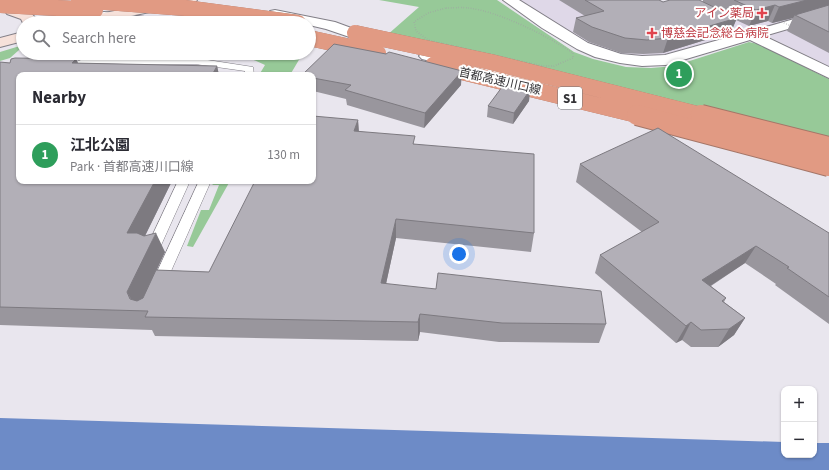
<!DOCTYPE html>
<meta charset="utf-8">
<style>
body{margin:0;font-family:"Source Sans 3","Noto Sans JP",sans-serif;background:#f2f2f3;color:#2b2b33}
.controls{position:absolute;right:12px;bottom:12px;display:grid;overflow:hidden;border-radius:8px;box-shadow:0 1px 3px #0004}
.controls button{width:36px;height:36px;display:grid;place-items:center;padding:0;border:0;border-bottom:1px solid #e1e1e2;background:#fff;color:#2b2b33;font:20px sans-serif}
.you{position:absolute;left:459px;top:254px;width:14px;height:14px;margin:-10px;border:3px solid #fff;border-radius:50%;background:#1a73e8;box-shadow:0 0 0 6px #1a73e833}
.badge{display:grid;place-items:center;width:26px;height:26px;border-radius:50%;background:#0f766e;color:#fff;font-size:13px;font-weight:700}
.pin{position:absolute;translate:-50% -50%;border:2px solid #fff;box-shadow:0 1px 4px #0006}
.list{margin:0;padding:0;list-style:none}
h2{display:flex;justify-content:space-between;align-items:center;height:52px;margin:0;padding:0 16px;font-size:17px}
h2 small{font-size:13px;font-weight:400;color:#7c7c81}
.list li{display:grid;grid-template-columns:26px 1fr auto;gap:12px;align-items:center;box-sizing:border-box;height:60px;padding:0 16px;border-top:1px solid #e1e1e2}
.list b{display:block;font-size:15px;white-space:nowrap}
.list p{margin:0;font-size:13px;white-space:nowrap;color:#7c7c81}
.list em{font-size:13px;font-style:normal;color:#7c7c81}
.icon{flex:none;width:22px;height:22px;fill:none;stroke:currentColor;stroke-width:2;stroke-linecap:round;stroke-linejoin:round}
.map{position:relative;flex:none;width:829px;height:470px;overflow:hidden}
.search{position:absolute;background:#fff;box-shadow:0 1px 3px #0004;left:16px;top:16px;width:300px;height:44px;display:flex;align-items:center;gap:10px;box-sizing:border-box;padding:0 14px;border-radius:22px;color:#7c7c81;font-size:15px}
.panel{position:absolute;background:#fff;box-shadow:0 1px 3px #0004;left:16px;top:72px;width:300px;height:112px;border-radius:8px}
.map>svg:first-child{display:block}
</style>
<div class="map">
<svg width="829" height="470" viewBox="0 0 829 470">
<rect width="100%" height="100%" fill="#e9e6ee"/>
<path fill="#dfd8e8" d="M520 0H631L730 20 829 12V66L755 30 745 28 735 31V34L667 54 645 56 623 55 595 48 570 34Z"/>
<path fill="#97c998" d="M379 0H497L574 52 593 59 626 67 651 68 674 66 749 42 758 44 829 79V145L386 36 419 7Z
M23 45V50H19L10 58 0 61V52Z
M231 53H303L290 75H259L265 65 238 53 235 55Z
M217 181H230L193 247 187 246 201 210H209L219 185H212Z"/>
<path fill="#6d8bc7" d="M0 418 784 442V455H814V443H829V470H0Z"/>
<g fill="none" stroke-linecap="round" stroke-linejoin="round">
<g stroke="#827f87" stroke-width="1">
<path id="service" d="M197 53H207L201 59 253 67 254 75H244L245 71 195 64 82 66 53 75H33L35 73 57 69 81 60 192 58Z
M178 181H190L158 252 153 254 148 252 146 249Z
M199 181H211L164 287 162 291 157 292 152 291 150 287Z"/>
</g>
<g stroke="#827f87" stroke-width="2">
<path id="minor" d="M503 0H519L588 43 621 54 642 56 665 55 740 34 741 30 746 29 752 31 829 9V17L764 36 829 67V78L750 40 666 65 642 66 620 63 595 57 577 49 542 28Z"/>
</g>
<g stroke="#827f87" stroke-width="2">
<path id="tertiary" d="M275 10 335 22 381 39 383 42 381 45 376 46 326 29 309 25V23H299L270 17 268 14 270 11Z
M104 12 161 19 166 20 168 23H127L99 19 97 16 99 13Z
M427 51 667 110 670 114 667 118 661 119 422 59 419 56 422 53Z"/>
</g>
<g stroke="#827f87" stroke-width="2">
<path id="secondary" d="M170 0H197L195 3 95 23H67L69 20 74 19Z
M12 7 31 13 37 20V23H23L21 19 7 14 5 11 7 8Z
M23 32V41L0 47V38Z"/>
</g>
<path stroke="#a19ea4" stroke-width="1.5" stroke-dasharray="0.5 2" stroke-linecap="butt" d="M446 8C453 8 461 7 468 8 498 11 548 36 573 53V58L554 66H543L428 40 416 31 414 22 428 13Z"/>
<use href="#service" fill="#fff" fill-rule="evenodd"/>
<use href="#minor" fill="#fff" fill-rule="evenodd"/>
<use href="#tertiary" fill="#fff" fill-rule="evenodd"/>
<use href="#secondary" fill="#f6e1da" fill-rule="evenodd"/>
<g stroke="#a47668" stroke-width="16" stroke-linecap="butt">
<path id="motorway-bridge-far1" d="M79 0 185 8 298 23
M0 5 95 10
M355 33 491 62 705 116
M309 38 378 53
M433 65 641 116"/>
</g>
<g stroke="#a47668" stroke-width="22" stroke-linecap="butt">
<path id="motorway-bridge" d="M637 115 829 166
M701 115 829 147"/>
</g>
<path stroke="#a19ea4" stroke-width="1.5" stroke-dasharray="0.5 2" stroke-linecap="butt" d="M777 20 791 26"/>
<use href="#motorway-bridge-far1" stroke="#e19a83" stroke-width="16"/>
<use href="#motorway-bridge" stroke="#e19a83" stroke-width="20"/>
</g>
<path fill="#99969d" d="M559 0H659L663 2H703V0H829V53L787 31 793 18 772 23 768 21 749 26 736 20 731 32 663 53 643 54 621 53 589 42 573 32 576 18 585 16Z
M76 59 78 63 217 66 219 75H19V181H172L145 236 165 252 156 270 209 272 358 120 359 131 415 144 534 233 531 252 396 238 386 284 606 324 599 343 499 342 420 332 418 341 155 336 152 330 0 325V62L10 63Z
M313 75 461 85 424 128 347 105 346 99 313 91Z
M530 90 529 101 513 124 487 117 488 106Z
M580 164 829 233V324L775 285 776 284 745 263 711 286 726 298 724 302 745 318 734 335 718 347H691L682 340 676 343 595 273 600 255 642 232 576 182Z"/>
<path fill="#7d7a80" d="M807 0H829V8L795 15 793 18 772 23 779 7Z
M775 5 768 21 749 26 756 10Z
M737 18 731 32 663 53 668 38Z
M76 59 83 75 72 63Z
M217 66 219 75H212Z
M462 71 461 85 424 128 425 113Z
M530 90 529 101 513 124 514 113Z
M358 120 359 138 354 131Z
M155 181H172L137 252 127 233Z
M396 219V238L382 302 381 283Z
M156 233 165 252 138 311 127 292Z
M756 246 745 263 693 297 702 280Z
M420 314V332L418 341V322Z
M745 318 734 335 718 347 729 329Z
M691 322 682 340 676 343 686 326Z"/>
<path fill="#b2afb7" stroke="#7d7a80" d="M585 0H659L663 2 670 0H699L737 18 668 38 647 40 625 38 592 27 576 18 604 11Z
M734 0H807L779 7 775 5 756 10Z
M829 5V32L795 15Z
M334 44 386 54 389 52 462 71 425 113 345 90 351 85 313 78V75H302Z
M15 58 76 59 72 63 217 66 212 75H19V181H155L127 233H137L144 236 156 233 127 292 130 299 137 301 143 298 156 270 209 272 255 181H313V116L358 120 354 131 415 136 413 144 534 154V233L396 219 381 283 436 289 438 273 601 291 606 324 502 323 420 314 418 322 145 317 148 311 0 307V62L10 63 11 59Z
M505 83 530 90 514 113 488 106Z
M658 128 829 233V297L787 268 789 267 756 246 702 280 726 298 722 301 745 318 729 329 701 330 691 322 686 326 600 255 659 222 580 164Z"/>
<g fill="#e0444e" stroke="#fff" stroke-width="1.5">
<path d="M760 7h4v4h4v4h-4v4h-4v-4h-4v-4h4z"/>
<path d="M650 27h4v4h4v4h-4v4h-4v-4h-4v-4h4z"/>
</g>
<g text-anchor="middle" stroke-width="4" stroke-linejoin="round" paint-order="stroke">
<g font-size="12" fill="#be3a42" stroke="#fff" text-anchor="end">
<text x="754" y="17">アイン薬局</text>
<text x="661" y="37" text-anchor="start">博慈会記念総合病院</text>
</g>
<g font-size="12" fill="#343336" stroke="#fff">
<text transform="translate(500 81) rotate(13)" y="4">首都高速川口線</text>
</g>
<rect fill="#fff" stroke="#717072" stroke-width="1" x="558" y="87" width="24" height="22" rx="3"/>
<g font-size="13" font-weight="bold" fill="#343336">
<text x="570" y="103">S1</text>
</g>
</g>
</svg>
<div class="controls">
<button>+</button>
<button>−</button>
</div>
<div class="you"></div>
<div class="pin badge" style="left:679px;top:74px;background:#2e9e5b">1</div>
<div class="search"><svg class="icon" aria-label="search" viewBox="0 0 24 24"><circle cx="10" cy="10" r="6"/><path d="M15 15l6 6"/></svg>Search here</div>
<section class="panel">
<h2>Nearby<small></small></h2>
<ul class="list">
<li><span class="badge" style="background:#2e9e5b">1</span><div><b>江北公園</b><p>Park · 首都高速川口線</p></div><em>130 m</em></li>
</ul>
</section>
</div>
